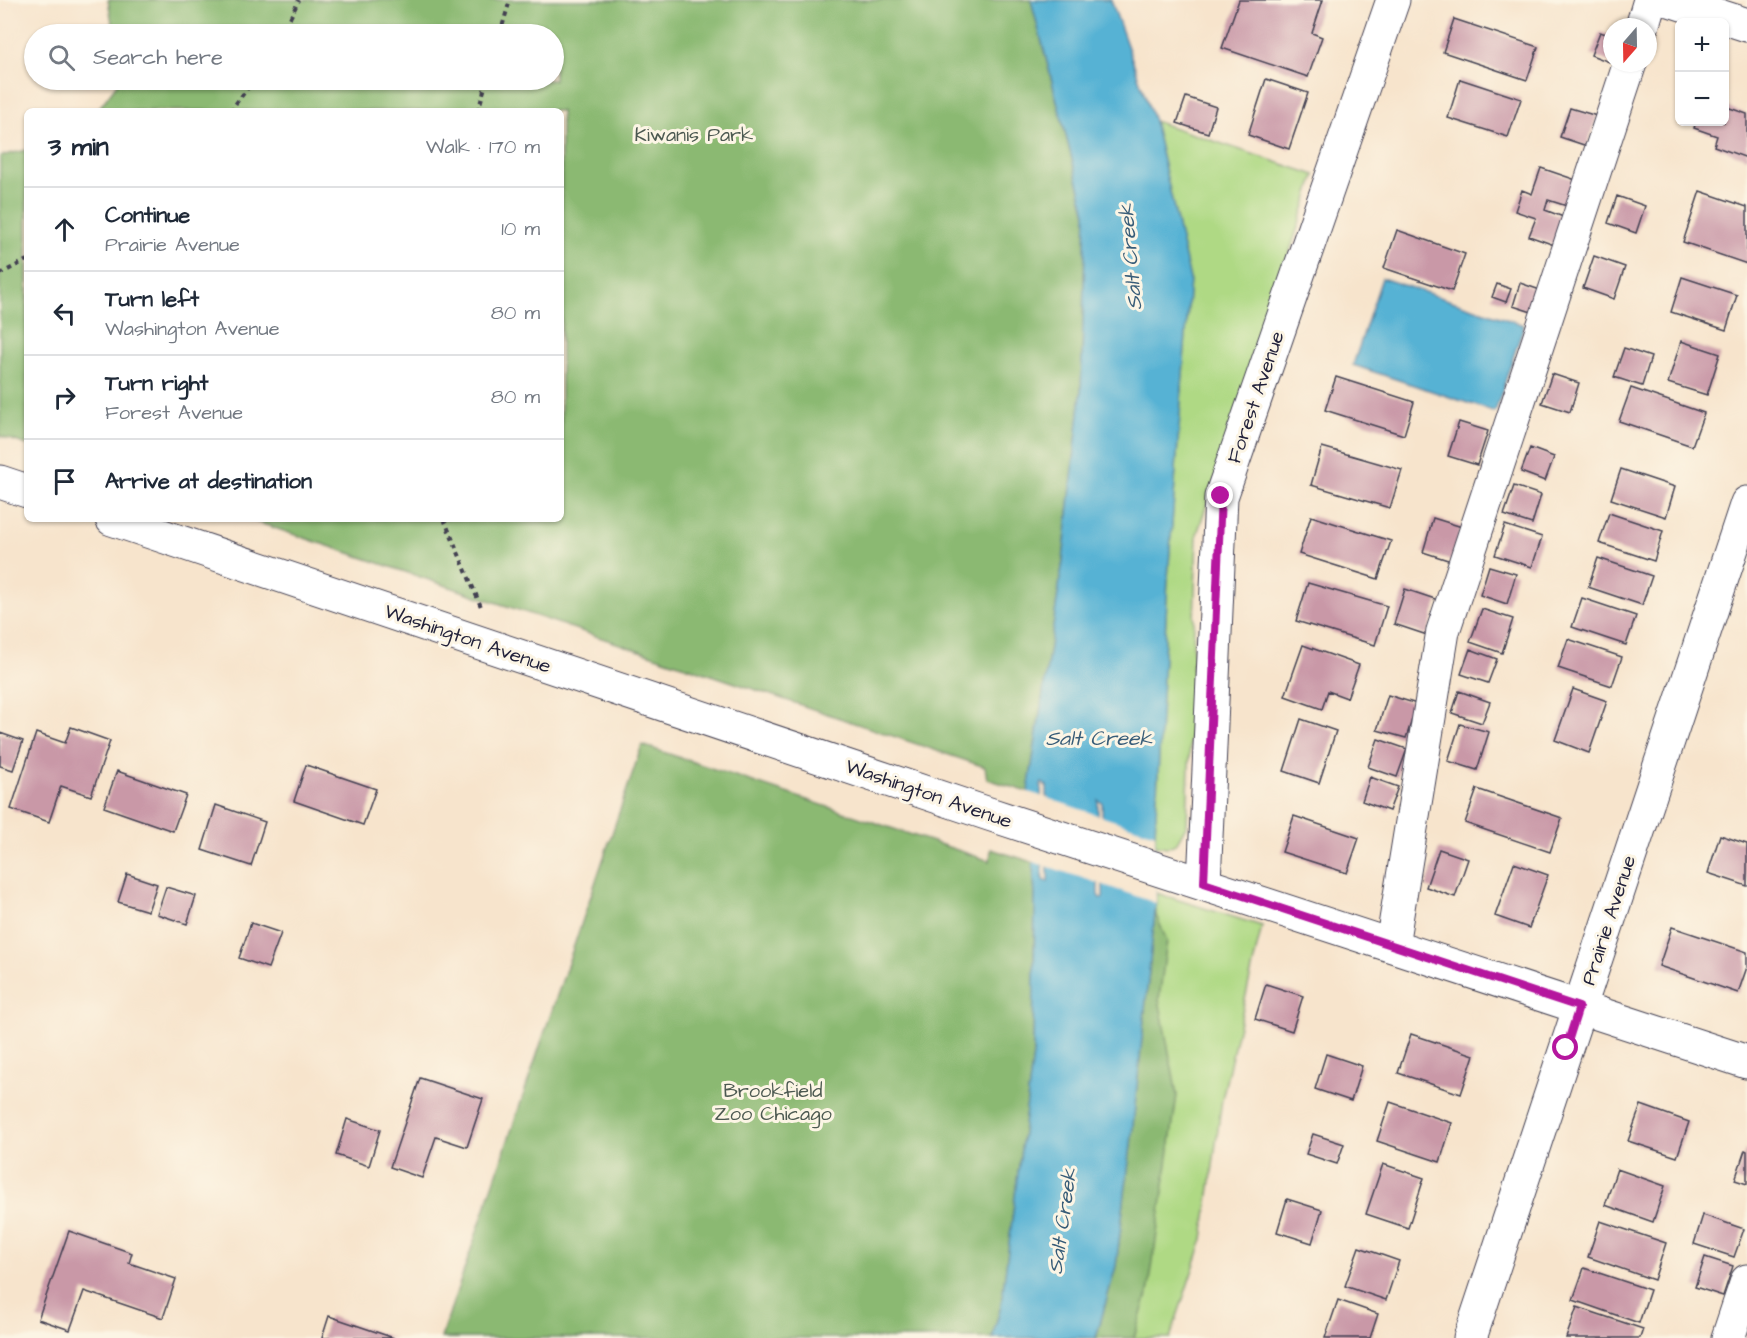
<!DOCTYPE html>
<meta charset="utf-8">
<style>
body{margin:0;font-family:"Architects Daughter",sans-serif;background:#f2f2f3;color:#1f2937}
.controls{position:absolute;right:18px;top:18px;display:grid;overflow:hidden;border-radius:9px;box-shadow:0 2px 4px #0004}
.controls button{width:54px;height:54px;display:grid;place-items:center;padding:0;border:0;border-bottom:2px solid #e0e1e3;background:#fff;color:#1f2937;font:30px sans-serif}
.compass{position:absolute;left:1603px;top:18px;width:54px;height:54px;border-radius:50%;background:#fff;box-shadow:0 2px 4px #0004;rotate:200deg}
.stop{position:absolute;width:18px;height:18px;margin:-14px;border:4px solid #b5179e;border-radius:50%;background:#fff}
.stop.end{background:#b5179e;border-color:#fff;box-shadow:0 2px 6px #0008}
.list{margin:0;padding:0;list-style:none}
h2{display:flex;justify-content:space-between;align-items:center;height:78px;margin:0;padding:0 24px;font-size:26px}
h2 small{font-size:20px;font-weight:400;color:#747a83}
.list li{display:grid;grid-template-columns:39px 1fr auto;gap:18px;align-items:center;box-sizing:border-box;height:84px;padding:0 24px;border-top:2px solid #e0e1e3}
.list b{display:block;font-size:22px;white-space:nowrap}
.list p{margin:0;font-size:20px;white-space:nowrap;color:#747a83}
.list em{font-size:20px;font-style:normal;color:#747a83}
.icon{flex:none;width:33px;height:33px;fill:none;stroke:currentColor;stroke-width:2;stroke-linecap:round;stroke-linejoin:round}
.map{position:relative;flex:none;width:1747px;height:1338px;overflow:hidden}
.search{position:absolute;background:#fff;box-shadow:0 2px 4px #0004;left:24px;top:24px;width:540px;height:66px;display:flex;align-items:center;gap:15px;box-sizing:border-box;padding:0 21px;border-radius:33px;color:#747a83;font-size:22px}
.panel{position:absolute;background:#fff;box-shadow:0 2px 4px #0004;left:24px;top:108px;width:540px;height:414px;border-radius:9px}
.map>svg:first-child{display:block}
</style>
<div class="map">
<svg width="1747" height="1338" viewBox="0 0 1747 1338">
<rect width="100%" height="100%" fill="#fcf5e5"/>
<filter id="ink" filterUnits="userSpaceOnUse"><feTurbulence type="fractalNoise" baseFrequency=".0167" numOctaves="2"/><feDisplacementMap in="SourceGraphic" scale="12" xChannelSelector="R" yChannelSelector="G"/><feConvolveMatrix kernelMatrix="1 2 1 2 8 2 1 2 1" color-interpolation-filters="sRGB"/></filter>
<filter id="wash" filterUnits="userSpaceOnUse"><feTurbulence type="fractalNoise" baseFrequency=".008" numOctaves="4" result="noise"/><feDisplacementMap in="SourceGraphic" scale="24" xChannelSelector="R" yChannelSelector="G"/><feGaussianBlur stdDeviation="1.35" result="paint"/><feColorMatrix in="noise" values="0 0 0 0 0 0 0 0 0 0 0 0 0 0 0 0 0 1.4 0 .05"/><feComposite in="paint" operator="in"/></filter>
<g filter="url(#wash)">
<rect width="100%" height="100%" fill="#f7e4cc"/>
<path fill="#afd984" stroke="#687e60" stroke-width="1.5" d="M1154 121 1315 175 1197 534 1187 824 1176 844 1167 847 1155 845V834L1168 578 1190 279Z
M1156 893 1262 926 1222 1099 1203 1239 1170 1338H1096L1116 1266 1131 1145Z"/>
<path fill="#8bb972" stroke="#566e56" stroke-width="1.5" d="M108 0H1031L1086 214 1081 394 1063 561 1028 792 987 779 985 767 248 519H561V111H97L120 80H554V34H114Z
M27 150V445L0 436V156Z
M642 745 990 861 991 849 1033 862 1035 895 1033 1055 1001 1306 992 1338H441Z
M1156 903V915L1167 941 1159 999 1177 1095 1149 1288 1134 1338H1096L1116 1266 1131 1145Z"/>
<path fill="#57b2d4" stroke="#3c6a88" stroke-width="1.5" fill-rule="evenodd" d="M1031 0H1111L1154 121 1190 279 1168 578 1155 834 1156 903 1131 1145 1116 1266 1096 1338H992L1001 1306 1033 1055 1035 895 1028 792 1063 561 1081 394 1086 213ZM1042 783 1047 786 1048 881H1044L1043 878 1041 786ZM1098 800 1102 803 1103 898H1100L1098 895Z
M1382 278 1524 325 1495 412 1353 365Z"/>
<path fill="#f7e4cc" d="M1025 791 1044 797 1046 866 1030 861Z
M1044 797 1100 816 1101 884 1046 866Z
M1100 816 1155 834 1156 903 1101 884Z"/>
<g id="blocks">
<path fill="#c998a7" d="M1239 0H1323L1312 33 1322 37 1308 77 1222 48Z
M1454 19 1538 47 1527 80 1443 52Z
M1600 32 1612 36V63L1591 55Z
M1266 79 1308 93 1289 149 1248 135Z
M1460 79 1521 99 1508 137 1448 118Z
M1186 97 1216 107 1208 133 1177 123Z
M1724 106 1747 114V158L1714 146 1717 136 1694 128 1696 122H1724Z
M1570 108 1597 116 1587 146 1560 137Z
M1541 168 1579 181 1570 207 1548 200 1545 210 1566 218 1557 246 1529 236 1536 218 1515 211 1522 190 1532 194Z
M1700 191 1747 207V264L1683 242Z
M1617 196 1645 206 1636 233 1608 223Z
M1397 230 1465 254 1452 291 1384 268Z
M1594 256 1625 267 1614 299 1583 288Z
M1682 277 1737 295 1726 330 1671 312Z
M1520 283 1543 291 1535 313 1513 306Z
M1497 284 1511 289 1506 302 1492 297Z
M1681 341 1720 354 1707 395 1668 383Z
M1624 348 1651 357 1642 386 1614 377Z
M1552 374 1579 383 1570 412 1542 403Z
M1336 377 1414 402 1404 435 1325 410Z
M1631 388 1704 413 1692 446 1619 421Z
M1459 422 1488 431 1477 465 1448 456Z
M1322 447 1402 470 1390 508 1311 485Z
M1530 448 1554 457 1545 481 1521 472Z
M1621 469 1675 487 1666 517 1611 499Z
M1514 486 1541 495 1532 524 1504 515Z
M1609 513 1663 531 1654 561 1599 543Z
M1311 516 1391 541 1378 579 1299 554Z
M1433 518 1462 527 1451 561 1423 552Z
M1505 525 1542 537 1532 567 1495 555Z
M1598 558 1652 576 1642 605 1588 587Z
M1489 566 1516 574 1507 604 1480 595Z
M1308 583 1387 606 1375 645 1296 621Z
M1405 589 1438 600 1427 635 1394 624Z
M1582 598 1636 616 1626 645 1572 627Z
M1482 609 1513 619 1502 653 1470 642Z
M1568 639 1622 657 1612 686 1558 668Z
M1303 645 1359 665 1347 698 1328 691 1322 709 1285 696Z
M1470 649 1497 659 1488 683 1461 674Z
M1573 689 1607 701 1589 753 1555 740Z
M1459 691 1490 702 1482 723 1452 713Z
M1388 695 1417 704 1406 738 1377 730Z
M1301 719 1336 731 1319 783 1284 771Z
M1460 724 1489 732 1477 770 1448 761Z
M71 727 110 741 91 796 61 786 49 822 11 809 36 733 65 743Z
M0 733 23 741 13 770 0 766Z
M1378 739 1407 749 1397 777 1368 767Z
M306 765 376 789 363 825 294 801Z
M117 771 186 795 173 831 104 807Z
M1370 777 1398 787 1389 811 1362 801Z
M1477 789 1562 818 1550 852 1465 823Z
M216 805 265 822 251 866 202 850Z
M1294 816 1359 838 1347 873 1282 852Z
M1720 835 1747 844V886L1708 873Z
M1439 849 1468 859 1455 897 1426 887Z
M1514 863 1548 875 1529 928 1495 916Z
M127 874 157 884 148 911 118 902Z
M166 887 196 896 187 924 157 914Z
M251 923 281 933 268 968 239 958Z
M1672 927 1747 952V967L1738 993 1659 966Z
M1266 984 1303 996 1292 1031 1255 1019Z
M1411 1034 1474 1055 1461 1094 1398 1073Z
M1326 1054 1362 1066 1351 1101 1315 1089Z
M420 1078 483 1099 467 1147 436 1137 422 1178 390 1167Z
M1390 1102 1452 1123 1440 1162 1377 1141Z
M1641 1105 1689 1122 1677 1157 1628 1141Z
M347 1119 380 1130 369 1166 336 1155Z
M1313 1134 1344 1144 1337 1164 1306 1154Z
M1745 1150 1747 1151V1184L1735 1180Z
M1383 1164 1424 1178 1408 1228 1366 1214Z
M1617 1169 1665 1186 1653 1222 1605 1205Z
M1287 1199 1322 1210 1312 1243 1277 1232Z
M1703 1215 1744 1229 1734 1257 1694 1244Z
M1600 1221 1666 1243 1654 1280 1588 1257Z
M69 1231 132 1253 129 1263 176 1279 163 1318 84 1291 70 1330 38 1319Z
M1359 1247 1399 1261 1386 1300 1345 1286Z
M1705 1257 1733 1266 1723 1296 1695 1287Z
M1584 1268 1650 1290 1639 1323 1573 1300Z
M1338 1300 1378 1314 1370 1338H1325Z
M1577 1307 1643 1329 1640 1338H1566Z
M329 1316 394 1338H322Z"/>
</g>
</g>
<g filter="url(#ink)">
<use href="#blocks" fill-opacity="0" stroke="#423f51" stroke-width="1.5"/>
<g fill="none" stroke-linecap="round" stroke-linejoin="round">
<g stroke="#423f51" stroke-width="35">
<path id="minor" d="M1670 0 1747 25
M1642 27 1650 0
M0 482 27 491
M112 519 989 814 1747 1062
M1204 883 1221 497 1393 0
M1392 945 1443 631 1630 63
M1470 1338 1747 503
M1728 1338 1747 1281"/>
</g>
<path stroke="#423f51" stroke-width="4" stroke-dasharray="4.5 4.5" stroke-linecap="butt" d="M282 34 299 0
M500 34 510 0
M230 111 254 80
M478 111 487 80
M0 274 27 260
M444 519 482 609"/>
<use href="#minor" stroke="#fff" stroke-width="33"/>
</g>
</g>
<g fill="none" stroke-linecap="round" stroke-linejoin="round" filter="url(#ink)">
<path stroke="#b5179e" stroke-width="8" d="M1221 496 1204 883 1579 1007 1566 1048"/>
</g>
<g text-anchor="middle" stroke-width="6" stroke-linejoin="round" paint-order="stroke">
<g font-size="20" fill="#4c5951" stroke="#fcf5e5">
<text x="694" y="141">Kiwanis Park</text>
<text x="773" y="1097">Brookfield<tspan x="773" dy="23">Zoo Chicago</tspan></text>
</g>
<g font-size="20" fill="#22223b" stroke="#fcf5e5">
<text transform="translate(1255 397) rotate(-71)" y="7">Forest Avenue</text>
<text transform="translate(468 638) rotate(19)" y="7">Washington Avenue</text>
<text transform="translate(929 793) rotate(19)" y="7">Washington Avenue</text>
<text transform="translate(1608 920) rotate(-72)" y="7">Prairie Avenue</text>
</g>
<g font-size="21" font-style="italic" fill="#375c78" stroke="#fcf5e5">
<text transform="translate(1130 257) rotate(-95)" y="7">Salt Creek</text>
<text x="1099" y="745">Salt Creek</text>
<text transform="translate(1062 1221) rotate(-82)" y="7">Salt Creek</text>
</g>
</g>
</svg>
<div class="controls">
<button>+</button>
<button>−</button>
</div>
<svg class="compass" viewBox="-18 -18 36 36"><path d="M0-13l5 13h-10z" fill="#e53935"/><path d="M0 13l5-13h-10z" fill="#747a83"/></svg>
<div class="stop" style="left:1566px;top:1048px"></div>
<div class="stop end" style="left:1221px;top:496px"></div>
<div class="search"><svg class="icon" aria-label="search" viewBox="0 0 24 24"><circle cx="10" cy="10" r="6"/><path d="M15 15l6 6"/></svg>Search here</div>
<section class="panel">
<h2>3 min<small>Walk · 170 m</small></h2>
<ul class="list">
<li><svg class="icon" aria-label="ahead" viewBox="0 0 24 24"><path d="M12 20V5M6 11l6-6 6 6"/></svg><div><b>Continue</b><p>Prairie Avenue</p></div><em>10 m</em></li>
<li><svg class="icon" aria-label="left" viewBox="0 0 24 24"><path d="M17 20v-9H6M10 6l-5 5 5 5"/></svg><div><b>Turn left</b><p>Washington Avenue</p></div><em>80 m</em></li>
<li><svg class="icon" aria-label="right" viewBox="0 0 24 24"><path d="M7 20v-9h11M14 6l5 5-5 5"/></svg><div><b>Turn right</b><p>Forest Avenue</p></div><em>80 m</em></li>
<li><svg class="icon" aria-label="arrive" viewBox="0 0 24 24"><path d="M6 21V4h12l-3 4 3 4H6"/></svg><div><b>Arrive at destination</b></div></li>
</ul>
</section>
</div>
